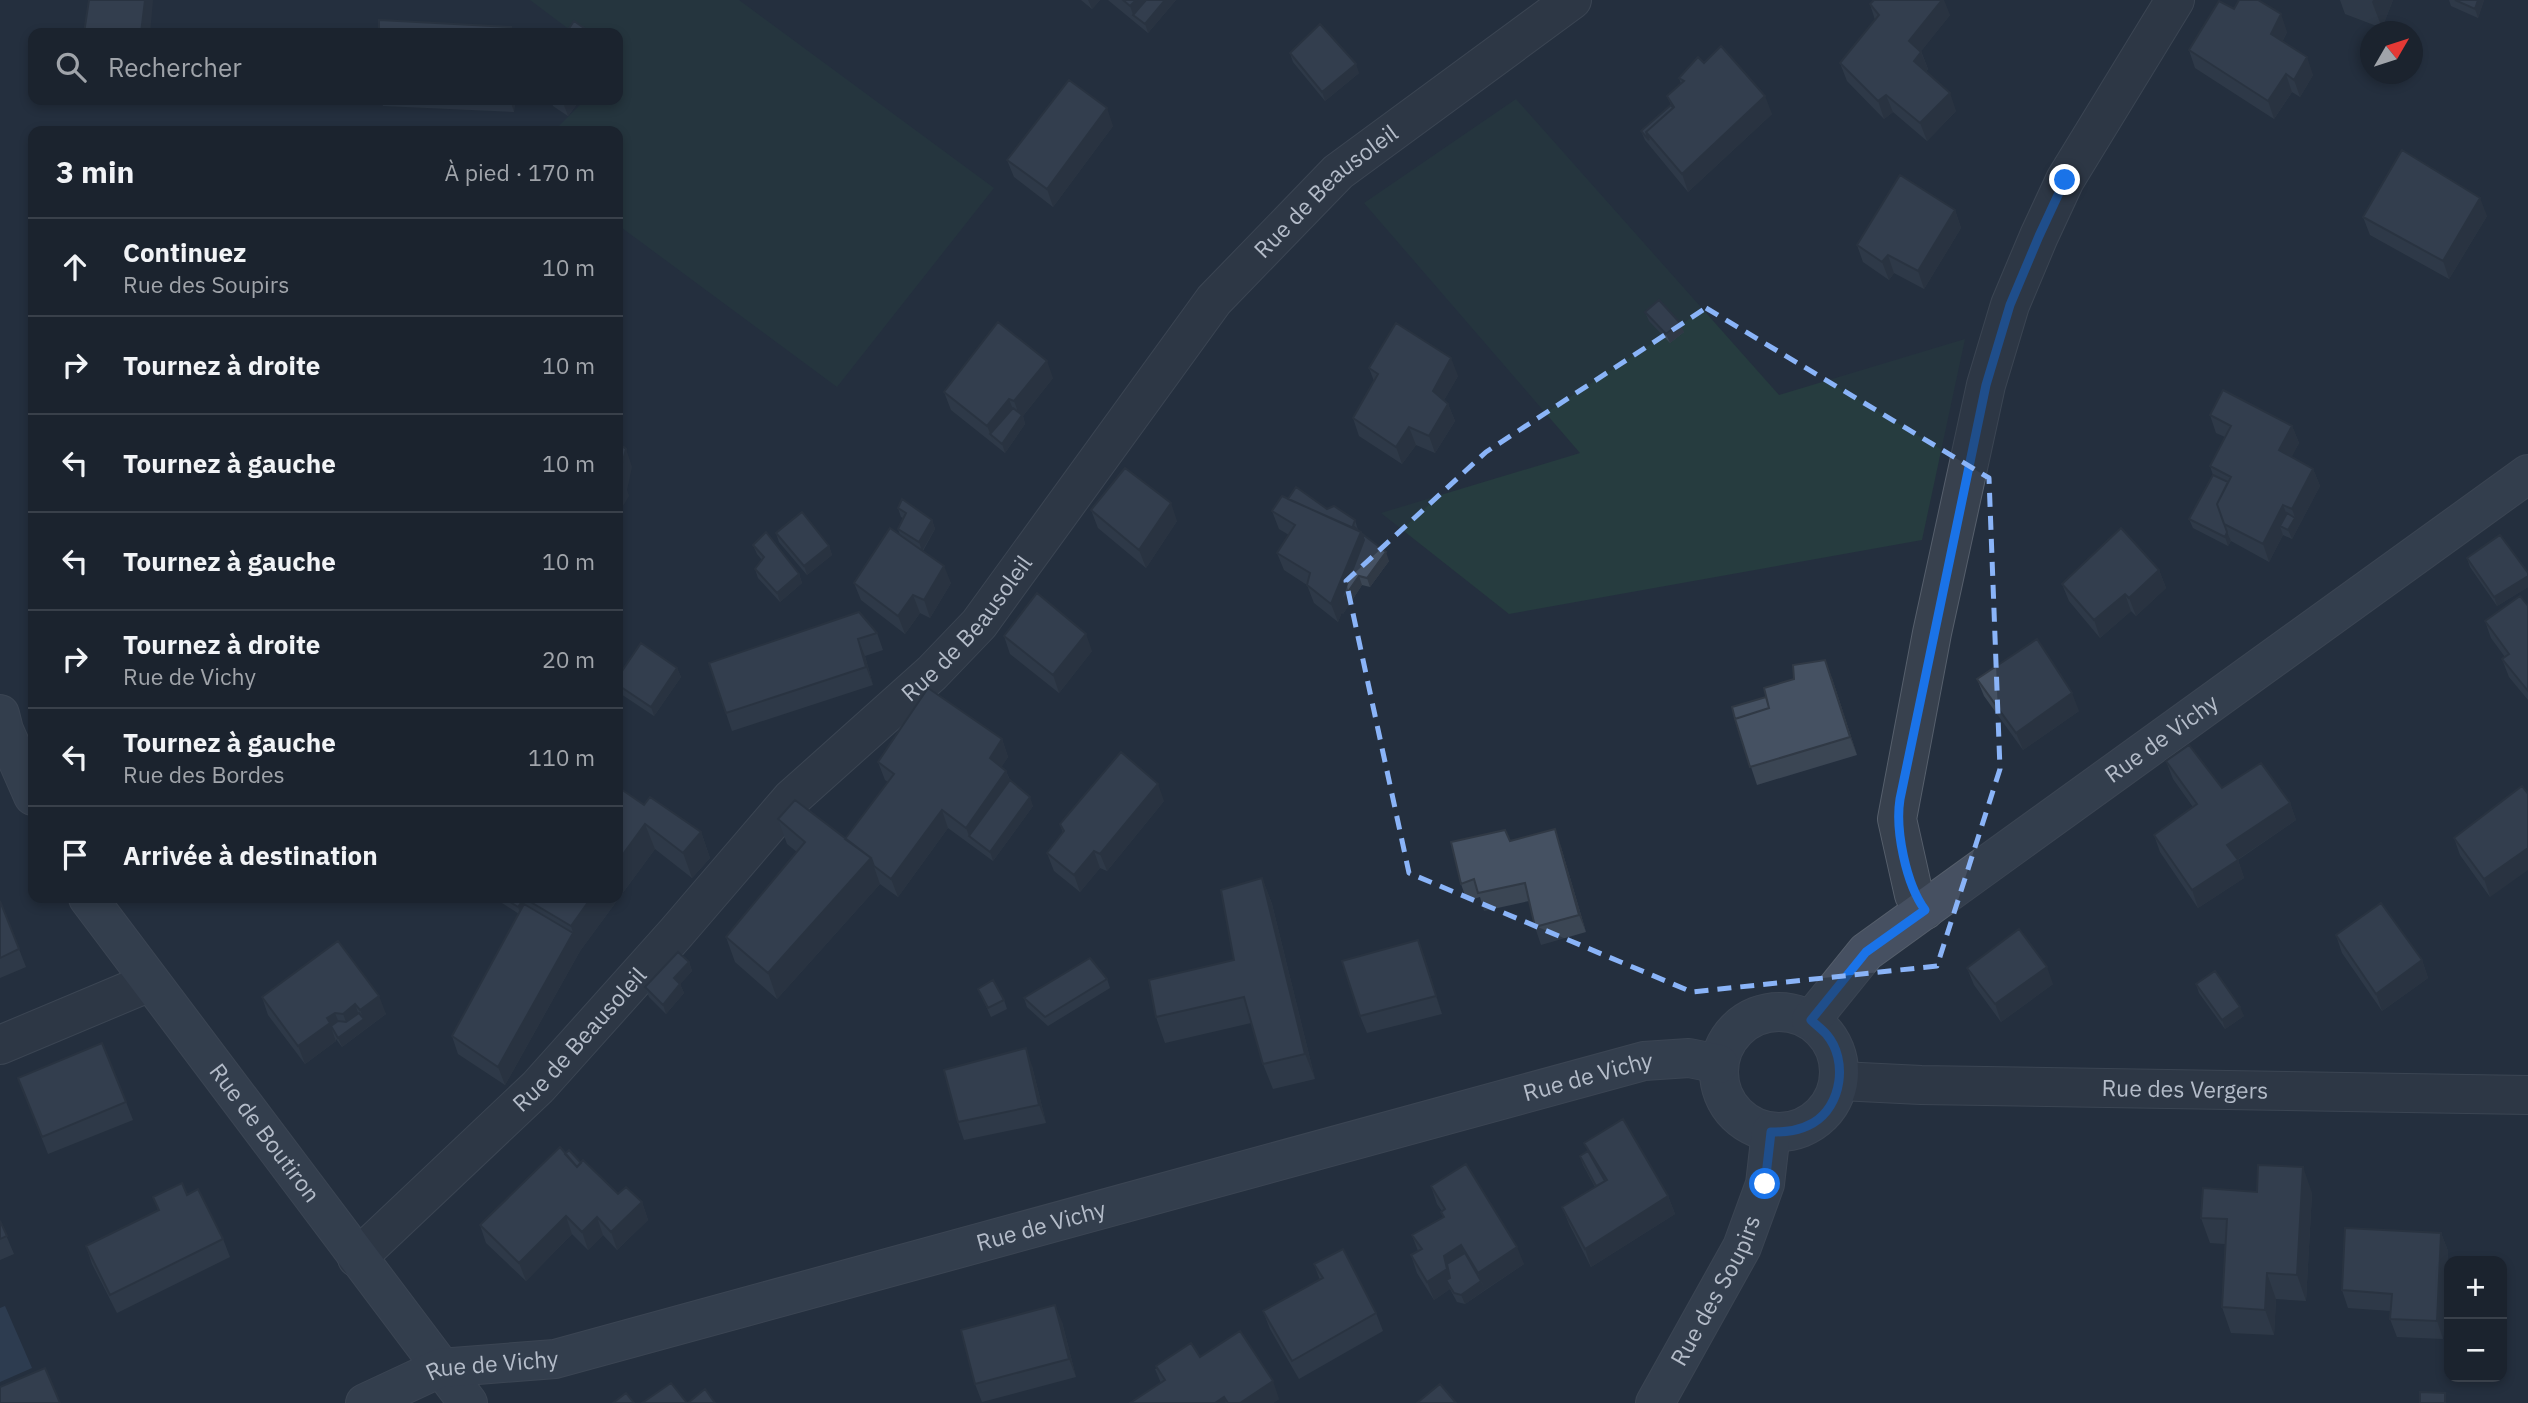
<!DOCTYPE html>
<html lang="fr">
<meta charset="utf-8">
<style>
body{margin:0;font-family:"IBM Plex Sans",sans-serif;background:#242b36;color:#f1f3f6}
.controls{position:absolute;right:21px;bottom:21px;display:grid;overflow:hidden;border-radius:14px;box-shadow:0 4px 10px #0003}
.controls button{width:63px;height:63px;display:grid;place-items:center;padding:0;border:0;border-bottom:2px solid #39404a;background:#1b232e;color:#f1f3f6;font:35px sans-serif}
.compass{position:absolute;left:2360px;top:21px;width:63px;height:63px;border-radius:50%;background:#1b232e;box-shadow:0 4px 10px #0003;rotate:51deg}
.stop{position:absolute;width:21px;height:21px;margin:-16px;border:5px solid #1a73e8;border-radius:50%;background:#fff}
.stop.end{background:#1a73e8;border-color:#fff;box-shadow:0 2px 7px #0008}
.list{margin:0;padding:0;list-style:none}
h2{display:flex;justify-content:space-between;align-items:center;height:91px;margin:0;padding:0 28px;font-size:30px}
h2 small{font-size:23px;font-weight:400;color:#a0a4aa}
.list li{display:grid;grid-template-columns:46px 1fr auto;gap:21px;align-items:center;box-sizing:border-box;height:98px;padding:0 28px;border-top:2px solid #39404a}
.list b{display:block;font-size:26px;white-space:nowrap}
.list p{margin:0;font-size:23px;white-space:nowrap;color:#a0a4aa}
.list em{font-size:23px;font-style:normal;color:#a0a4aa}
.icon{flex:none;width:38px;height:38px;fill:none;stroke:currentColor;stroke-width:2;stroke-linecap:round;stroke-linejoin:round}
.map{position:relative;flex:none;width:2528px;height:1403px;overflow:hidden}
.search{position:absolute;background:#1b232e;box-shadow:0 4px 10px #0003;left:28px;top:28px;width:595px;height:77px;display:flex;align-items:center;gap:18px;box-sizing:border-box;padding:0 24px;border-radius:14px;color:#a0a4aa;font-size:26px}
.panel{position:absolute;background:#1b232e;box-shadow:0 4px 10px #0003;left:28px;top:126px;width:595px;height:777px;border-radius:14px}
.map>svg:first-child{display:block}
</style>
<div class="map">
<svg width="2528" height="1403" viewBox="0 0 2528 1403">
<rect width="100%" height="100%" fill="#242f3e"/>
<path fill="#263c3f" d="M530 0H739L994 188 837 387 618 225V131H554L585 100H618V33H574Z
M1516 99 1779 395 1965 339 1922 540 1509 614 1381 513 1580 453 1364 203Z"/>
<path fill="#394c67" d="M5 1306 32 1368 0 1382V1308Z"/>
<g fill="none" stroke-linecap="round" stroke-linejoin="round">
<g stroke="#565f6c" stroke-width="40">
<g id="street">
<path d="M1925 910 1914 895 1897 819 1932 633 1986 385 2010 305 2039 236 2065 180 2175 0"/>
<path d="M0 1045 150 982"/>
<path id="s1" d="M1840 1081 1921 1085 2528 1095"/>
<path id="s2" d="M357 1258 538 1087 676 933 791 799 932 673 979 624 1214 300 1338 172 1572 0"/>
</g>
</g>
<g stroke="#565f6c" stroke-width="40">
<g id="secondary">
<path d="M0 714 4 730 33 796"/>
<path id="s3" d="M88 898 468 1403"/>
<circle cx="1779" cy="1072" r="60"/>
<path id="s4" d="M1811 1020 1866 952 2528 474"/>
<path id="s5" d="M365 1403 440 1368 555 1359 1644 1061 1689 1058 1719 1064"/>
<path id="s6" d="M1655 1403 1742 1247 1765 1184 1771 1132"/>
</g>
</g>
<use href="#street" stroke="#38414e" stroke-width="38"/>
<use href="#secondary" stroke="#465061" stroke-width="38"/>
</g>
<path fill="#3b4654" d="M1081 0H1100L1092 9Z
M1108 0H1176L1148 33Z
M2340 0H2393L2382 28 2345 14Z
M2449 0H2484L2478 18 2451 6Z
M1870 4 1950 15 1921 51 1928 69 1926 72 1956 111 1927 141 1893 112 1884 119 1847 81 1840 63 1875 20Z
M2234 9 2287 32 2282 42 2313 75 2300 97 2292 92 2274 119 2195 68 2189 50Z
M1290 53 1359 73 1325 101 1293 62Z
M1704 63 1772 114 1688 192 1645 140 1641 131 1671 105 1667 96 1681 84 1679 78Z
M381 100H515L514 112 383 106Z
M551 100H580L568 116 553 106Z
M1113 126 1053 207 1014 177 1007 160Z
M1955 210 1961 228 1924 289 1894 273 1889 280 1863 262 1857 245Z
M2487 216 2449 279 2370 235 2363 217Z
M1645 312 1684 332 1670 343 1649 321Z
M1369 368 1458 376 1444 400 1448 404 1455 421 1435 453 1416 445 1402 464 1359 436 1353 418 1374 381Z
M1053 378 1023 416 1025 424 1005 453 951 410 944 392Z
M2210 415 2292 426 2299 443 2291 457 2313 469 2320 486 2292 539 2283 535 2269 562 2231 541 2228 546 2193 528 2189 519 2213 475 2210 466 2225 437 2216 433Z
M1288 499 1327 509 1355 520 1358 530 1389 561 1370 587 1362 585 1343 614 1342 612 1338 622 1314 603 1307 585 1284 570 1277 553 1289 535 1279 529 1272 511Z
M898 508 932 520 935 529 923 551 951 583 930 618 920 613 905 634 861 600 854 583 900 535 898 529 903 518 901 517Z
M1091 510 1177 521 1146 568 1098 528Z
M776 533 829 546 832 555 807 575 779 542Z
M753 545 799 574 802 583 780 602 758 578 755 569 762 560 757 554Z
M2467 558 2528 573V587L2497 606 2470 567Z
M2159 570 2166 588 2136 616 2131 611 2100 638 2069 601 2062 584Z
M2528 606V700L2509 677 2502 659 2505 657 2491 638 2485 621Z
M877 633 883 650 865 656 873 685 732 731 709 663Z
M1004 636 1092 651 1059 693 1010 654Z
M677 668 681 677 654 716 618 692V677Z
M1832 678 1857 755 1757 785 1735 719Z
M1977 679 2079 711 2023 750 1984 696Z
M1002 739 1008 757 1001 767 1006 771 1010 780 1033 806 993 861 948 828 898 897 880 884 777 999 735 962 726 937 797 852 787 844 778 819 845 839 888 782 885 780 878 762Z
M2166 761 2222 788 2290 803 2296 820 2238 860 2244 878 2198 908 2160 852 2154 835 2193 807 2173 779Z
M2522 786 2490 897 2460 855 2454 838Z
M1164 801 1107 871 1100 868 1080 892 1054 871 1047 853 1063 833 1060 824Z
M644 805 701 832 710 858 692 878 655 849 580 951 505 1085 458 1054 452 1036 519 914 499 901 498 898H618Z
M1510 841 1561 847 1586 932 1541 945 1535 927 1529 901 1484 911 1480 897 1467 901 1461 884Z
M1262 878 1272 904 1315 1079 1273 1089 1263 1064 1251 1023 1165 1043 1156 1017 1234 960Z
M0 901 26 967 0 978Z
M2336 935 2422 960 2428 978 2382 1011 2342 953Z
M1418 940 1442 1014 1367 1033 1360 1016Z
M338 941 386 1014 342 1047 336 1039V1041L305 1064 268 1015 262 997Z
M689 962 692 971 680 984 684 993 666 1014 649 997 645 987Z
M1967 968 2053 984 2001 1022 1974 985Z
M1107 979 1110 988 1048 1026 1027 1007 1024 998Z
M2196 984 2244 1016 2225 1029 2199 993Z
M978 989 1004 1000 1007 1009 991 1017Z
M1032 1066 1046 1123 964 1140 958 1122Z
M18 1078 126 1102 133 1120 48 1154Z
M1584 1143 1668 1196 1675 1214 1591 1267 1569 1224 1562 1207 1595 1187 1583 1165 1580 1156 1588 1151Z
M565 1154 581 1163 618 1194 642 1202 648 1220 617 1250 603 1235 588 1250 572 1234 526 1281 486 1243 480 1225Z
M1431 1186 1524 1264 1465 1304 1457 1302 1450 1289 1434 1300 1417 1273 1411 1255 1418 1251 1412 1235 1443 1217 1441 1212 1442 1211 1437 1204Z
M2257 1192 2312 1193 2306 1301 2276 1299 2274 1335 2231 1333 2222 1307 2225 1244 2210 1243 2201 1218Z
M187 1195 223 1239 230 1257 117 1313 92 1264 86 1246 158 1210 153 1197Z
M0 1221 14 1254 0 1260Z
M2441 1233 2448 1251 2443 1339 2397 1337 2390 1319 2391 1311 2348 1308 2342 1290Z
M1314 1264 1376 1313 1383 1331 1299 1379 1270 1329 1263 1311 1320 1280Z
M1062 1322 1076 1377 982 1402 975 1384Z
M1200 1357 1279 1399 1273 1403H1130L1161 1383 1155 1369Z"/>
<path fill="#303945" d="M145 0H153L150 33H141Z
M1088 0H1100L1092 9Z
M1136 0H1150L1133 15 1130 6Z
M1165 0H1176L1148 33 1145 24Z
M1942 0H1944L1950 15 1915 59 1909 41Z
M2373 0H2393L2382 28 2372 2Z
M2478 0H2484L2478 18 2475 9Z
M2281 14 2287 32 2277 52 2271 34Z
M1921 52 1928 69 1920 79 1914 61Z
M2307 57 2313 75 2300 97 2294 80Z
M1356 64 1359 73 1325 101 1322 92Z
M2286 74 2292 92 2274 119 2268 101Z
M1950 93 1956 111 1927 141 1920 123Z
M1886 95 1893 112 1884 119 1878 101Z
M1765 96 1772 114 1688 192 1682 174Z
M510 100H515L514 112Z
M562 100H580L568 116Z
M1107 108 1113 126 1053 207 1047 189Z
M2480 198 2487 216 2449 279 2443 261Z
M1955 210 1961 228 1924 289 1918 271Z
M1888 255 1894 273 1889 280 1882 262Z
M1680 323 1684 332 1670 343 1666 334Z
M1451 358 1458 376 1439 409 1433 391Z
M1047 361 1053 378 1023 416 1025 424 1005 453 1002 444 1020 418 1014 401Z
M1009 399 1016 417 990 434 994 443 987 426Z
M1448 404 1455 421 1435 453 1429 436Z
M2292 426 2299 443 2286 468 2279 450Z
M1409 427 1416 445 1402 464 1396 447Z
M626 449 632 467 627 490 629 496 618 514V486Z
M2313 469 2320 486 2292 539 2288 530 2295 518 2292 509Z
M1171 503 1177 521 1146 568 1139 550Z
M2283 505 2290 522 2280 526 2283 535 2269 562 2263 544Z
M932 520 935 529 922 551 919 542Z
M1361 532 1367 549 1359 576 1362 585 1343 614 1342 612 1338 622 1331 604Z
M2227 532 2231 541 2228 546 2225 537Z
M829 546 832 555 807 575 804 566Z
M1386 552 1389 561 1370 587 1367 578Z
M944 566 951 583 930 618 924 600Z
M2159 570 2166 588 2136 616 2129 598Z
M799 574 802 583 780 602 777 593Z
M2528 576V587L2497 606 2494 597Z
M2125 594 2131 611 2100 638 2094 620Z
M913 595 920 613 905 634 898 616Z
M1086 634 1092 651 1059 693 1053 675Z
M858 639 865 656 873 685 866 667Z
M1825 660 1832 678 1857 755 1850 737Z
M677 668 681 677 654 716 651 707Z
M2072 693 2079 711 2023 750 2016 733Z
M1002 739 1008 757 996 776 990 758Z
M1006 771 1013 789 969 836 966 828Z
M1158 784 1164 801 1107 871 1100 854Z
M1030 797 1033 806 993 861 990 852Z
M2290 803 2296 820 2234 862 2238 860 2244 878 2198 908 2192 890 2227 845Z
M942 810 948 828 898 897 891 879Z
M645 824 655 849 580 951 505 1085 498 1067 573 933 571 926 591 898H618V861Z
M1555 829 1561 847 1586 932 1579 915Z
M701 832 710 858 692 878 683 853Z
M2528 848V870L2490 897 2484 879Z
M1094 851 1100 868 1080 892 1074 875Z
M871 858 880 884 777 999 768 973Z
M1262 878 1272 904 1315 1079 1305 1054Z
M523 900 526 910 521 916 518 907Z
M1418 940 1425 958 1442 1014 1436 996Z
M2422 960 2428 978 2382 1011 2376 994Z
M689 962 692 971 677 988 674 978Z
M2047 967 2053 984 2001 1022 1995 1004Z
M680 984 684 993 666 1014 663 1005Z
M379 996 386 1014 367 1028 360 1010Z
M355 1004 361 1021 364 1019 367 1028 342 1047 338 1038 349 1030 343 1014Z
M2240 1007 2244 1016 2225 1029 2222 1020Z
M335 1013 342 1030H332L336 1041 305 1064 298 1046 327 1018Z
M1026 1048 1032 1066 1046 1123 1039 1105Z
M2303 1167 2312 1193 2306 1301 2297 1275Z
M1668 1196 1675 1214 1591 1267 1585 1249Z
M642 1202 648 1220 617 1250 611 1232Z
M566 1216 572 1234 526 1281 519 1263Z
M597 1217 603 1235 588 1250 582 1232Z
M2441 1233 2448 1251 2443 1339 2437 1321Z
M1461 1245 1468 1262 1453 1287 1446 1280 1450 1289 1434 1300 1427 1282 1444 1256Z
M1517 1247 1524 1264 1485 1290 1478 1273Z
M2267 1273 2276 1299 2274 1335 2265 1310Z
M1481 1281 1485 1290 1465 1304 1461 1295Z
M1055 1305 1062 1322 1076 1377 1069 1359Z
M1273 1381 1279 1399 1273 1403H1240Z
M1224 1397 1226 1403H1215Z"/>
<path fill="#455162" stroke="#303945" stroke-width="2" d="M89 0H145L141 33H84Z
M1123 0H1136L1130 6Z
M1146 0H1165L1145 24 1133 15Z
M1874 0H1942L1909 41 1921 52 1914 61 1950 93 1920 123 1886 95 1878 101 1840 63 1879 15 1870 4Z
M2239 0H2258L2281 14 2271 34 2307 57 2294 80 2286 74 2268 101 2189 50 2219 1 2234 9Z
M2455 0H2478L2475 9Z
M379 20 511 27V33H379Z
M574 21 591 33H566Z
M1320 24 1356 64 1322 92 1290 53Z
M1721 46 1765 96 1682 174 1646 132 1674 107 1667 96 1684 81 1679 78 1698 57 1704 63Z
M1069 80 1107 108 1047 189 1007 160Z
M1671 105 1673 108 1646 132 1649 140 1641 131Z
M2402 150 2480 198 2443 261 2363 217Z
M1900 175 1955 210 1918 271 1888 255 1882 262 1857 245Z
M1659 300 1680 323 1666 334 1645 312Z
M998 322 1047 361 1014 401 1009 399 987 426 944 392Z
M1396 323 1451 358 1433 391 1448 404 1429 436 1409 427 1396 447 1353 418 1378 374 1369 368Z
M2223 390 2292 426 2279 450 2313 469 2292 509 2283 505 2263 544 2224 524 2217 504 2231 477 2210 466 2231 426 2210 415Z
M1013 408 1022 415 1002 444 990 434Z
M618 443 626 449 619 476 623 478 618 486Z
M1125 468 1171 503 1139 550 1091 510Z
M2213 475 2228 482 2217 504 2227 532 2225 537 2189 519Z
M1296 487 1327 509 1334 506 1355 520 1353 526 1358 530 1288 499Z
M1282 496 1361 532 1331 604 1307 585 1310 573 1277 553 1295 525 1272 511Z
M902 499 932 520 919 542 898 529 906 513 898 508Z
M802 512 829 546 804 566 776 533Z
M2287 513 2295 518 2288 530 2280 526Z
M890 528 944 566 924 600 913 595 898 616 854 583Z
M2121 528 2159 570 2129 598 2125 594 2094 620 2062 584Z
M766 532 799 574 777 593 755 569 764 557 753 545Z
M1361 533 1386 552 1367 578 1359 576 1339 605 1364 540Z
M2500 535 2528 573V576L2494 597 2467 558Z
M1037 593 1086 634 1053 675 1004 636Z
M2520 596 2528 606V691L2502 659 2509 654 2485 621Z
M859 612 877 633 858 639 866 667 726 713 709 663Z
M2037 639 2072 693 2016 733 1977 679Z
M641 643 677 668 651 707 618 685V677Z
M1825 660 1850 737 1750 767 1735 719 1769 708 1764 688 1794 679 1793 665Z
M928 688 1002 739 990 758 1006 771 966 828 942 810 891 879 874 866 871 858 845 839 894 774 878 762Z
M1766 697 1769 708 1735 719 1732 707Z
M2189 745 2222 788 2261 763 2290 803 2227 845 2238 860 2192 890 2154 835 2197 804 2166 761Z
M1121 752 1158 784 1100 854 1094 851 1074 875 1047 853 1064 831 1060 824Z
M1010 780 1030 797 990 852 969 836Z
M2522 786 2528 794V848L2484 879 2454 838Z
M618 787 644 805 650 797 701 832 683 853 645 824 618 861Z
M795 800 871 858 768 973 726 937 805 842 778 819Z
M1555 829 1579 915 1535 927 1525 883 1478 893 1474 879 1461 884 1451 842 1505 830 1510 841Z
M1262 878 1305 1054 1263 1064 1244 997 1156 1017 1149 980 1234 960 1221 890Z
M504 898H522L523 900 518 907Z
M524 898H591L571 926Z
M0 901 19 949 0 958Z
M2381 903 2422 960 2376 994 2336 935Z
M524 904 573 933 498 1067 452 1036Z
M2019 929 2047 967 1995 1004 1967 968Z
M1418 940 1436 996 1360 1016 1342 961Z
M338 941 379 996 360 1010 355 1004 343 1014 335 1013 327 1018 330 1023 298 1046 262 997Z
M678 952 689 962 674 978 680 984 663 1005 645 987Z
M1090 958 1107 979 1045 1017 1024 998Z
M2215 971 2240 1007 2222 1020 2196 984Z
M993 980 1004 1000 988 1008 978 989Z
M359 1013 364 1019 338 1038 331 1026 338 1021 346 1022Z
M102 1043 126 1102 42 1137 18 1078Z
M1026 1048 1039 1105 958 1122 944 1070Z
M1623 1119 1668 1196 1585 1249 1562 1207 1607 1180 1584 1143Z
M560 1147 577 1167 583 1160 618 1194 626 1187 642 1202 611 1232 597 1217 582 1232 566 1216 519 1263 480 1225Z
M569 1150 581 1163 577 1167 565 1154Z
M1588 1151 1605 1181 1596 1186 1580 1156Z
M1466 1164 1517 1247 1478 1273 1461 1245 1444 1256 1447 1269 1427 1282 1411 1255 1422 1249 1412 1235 1444 1217 1441 1212 1445 1209 1431 1186Z
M2258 1165 2303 1167 2297 1275 2267 1273 2265 1310 2222 1307 2227 1219 2201 1218 2203 1188 2257 1192Z
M182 1183 187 1195 198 1189 223 1239 110 1295 86 1246 159 1210 153 1197Z
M0 1221 7 1236 0 1239Z
M2345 1228 2441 1233 2437 1321 2390 1319 2392 1294 2342 1290Z
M1343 1249 1376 1313 1292 1361 1263 1311 1323 1278 1314 1264Z
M1465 1253 1481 1281 1461 1295 1454 1293 1446 1280 1450 1278 1447 1264Z
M1055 1305 1069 1359 975 1384 961 1330Z
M1240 1331 1273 1381 1240 1403H1228L1224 1397 1215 1403H1130L1165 1380 1156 1366 1191 1343 1200 1357Z
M45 1368 60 1403H0V1387Z
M671 1383 687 1403H642Z
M1440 1384 1456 1403H1417Z
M705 1389 715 1403H688Z
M2420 1392 2445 1393V1403H2420Z
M626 1393 634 1403H613Z"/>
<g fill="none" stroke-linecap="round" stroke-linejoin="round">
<path stroke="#1a73e8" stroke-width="9" d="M1765 1184 1771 1132C1787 1132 1799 1131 1813 1123 1842 1106 1848 1060 1827 1035 1823 1030 1816 1025 1811 1020L1866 952 1925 910C1906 884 1895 830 1900 799L1986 385 2010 305 2039 236 2065 180"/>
</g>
<path d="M0 0H2528V1403H0ZM1706 308 1989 478 2000 769 1937 966 1692 992 1409 873 1346 581 1486 452Z" fill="#242f3e" fill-opacity=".55" fill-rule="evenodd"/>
<path fill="none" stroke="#8ab4f8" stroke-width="5" stroke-dasharray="14 9" stroke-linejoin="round" d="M1706 308 1989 478 2000 769 1937 966 1692 992 1409 873 1346 581 1486 452Z"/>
<g text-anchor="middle" stroke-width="5" stroke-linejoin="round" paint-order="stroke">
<g font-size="23" fill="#b4bcc9" stroke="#1d2633">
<text dy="8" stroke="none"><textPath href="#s2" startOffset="1446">Rue de Beausoleil</textPath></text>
<text dy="8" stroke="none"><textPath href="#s2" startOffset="878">Rue de Beausoleil</textPath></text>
<text dy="8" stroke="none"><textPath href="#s4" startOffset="452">Rue de Vichy</textPath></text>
<text dy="8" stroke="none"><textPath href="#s2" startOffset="312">Rue de Beausoleil</textPath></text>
<text dy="8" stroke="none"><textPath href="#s5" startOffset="1269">Rue de Vichy</textPath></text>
<text dy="8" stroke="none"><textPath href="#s1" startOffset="345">Rue des Vergers</textPath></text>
<text dy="8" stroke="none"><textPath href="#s3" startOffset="294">Rue de Boutiron</textPath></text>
<text dy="8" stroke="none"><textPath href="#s5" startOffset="702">Rue de Vichy</textPath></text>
<text dy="8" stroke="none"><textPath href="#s6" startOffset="128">Rue des Soupirs</textPath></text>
<text dy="8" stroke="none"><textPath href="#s5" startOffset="135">Rue de Vichy</textPath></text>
</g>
</g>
</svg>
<div class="controls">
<button>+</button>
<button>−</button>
</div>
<svg class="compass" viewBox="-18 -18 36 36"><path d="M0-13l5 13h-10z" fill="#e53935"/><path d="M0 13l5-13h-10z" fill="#a0a4aa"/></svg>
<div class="stop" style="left:1765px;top:1184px"></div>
<div class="stop end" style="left:2065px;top:180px"></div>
<div class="search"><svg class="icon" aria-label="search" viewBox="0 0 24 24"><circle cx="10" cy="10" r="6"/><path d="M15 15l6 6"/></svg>Rechercher</div>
<section class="panel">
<h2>3 min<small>À pied · 170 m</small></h2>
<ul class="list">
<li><svg class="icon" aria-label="ahead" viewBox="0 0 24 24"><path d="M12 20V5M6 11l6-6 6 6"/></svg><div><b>Continuez</b><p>Rue des Soupirs</p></div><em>10 m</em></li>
<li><svg class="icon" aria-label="right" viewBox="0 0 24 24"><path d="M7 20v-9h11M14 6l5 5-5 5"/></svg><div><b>Tournez à droite</b></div><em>10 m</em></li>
<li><svg class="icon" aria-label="left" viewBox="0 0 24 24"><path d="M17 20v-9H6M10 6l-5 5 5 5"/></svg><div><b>Tournez à gauche</b></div><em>10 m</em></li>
<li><svg class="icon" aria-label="left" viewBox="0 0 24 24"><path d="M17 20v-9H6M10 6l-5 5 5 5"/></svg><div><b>Tournez à gauche</b></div><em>10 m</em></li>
<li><svg class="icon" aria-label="right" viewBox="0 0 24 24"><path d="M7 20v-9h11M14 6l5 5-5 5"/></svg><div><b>Tournez à droite</b><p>Rue de Vichy</p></div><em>20 m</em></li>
<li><svg class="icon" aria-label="left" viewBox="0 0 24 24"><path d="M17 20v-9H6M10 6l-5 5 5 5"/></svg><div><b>Tournez à gauche</b><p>Rue des Bordes</p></div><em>110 m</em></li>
<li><svg class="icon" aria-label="arrive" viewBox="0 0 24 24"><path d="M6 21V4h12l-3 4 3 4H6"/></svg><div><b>Arrivée à destination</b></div></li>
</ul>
</section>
</div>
